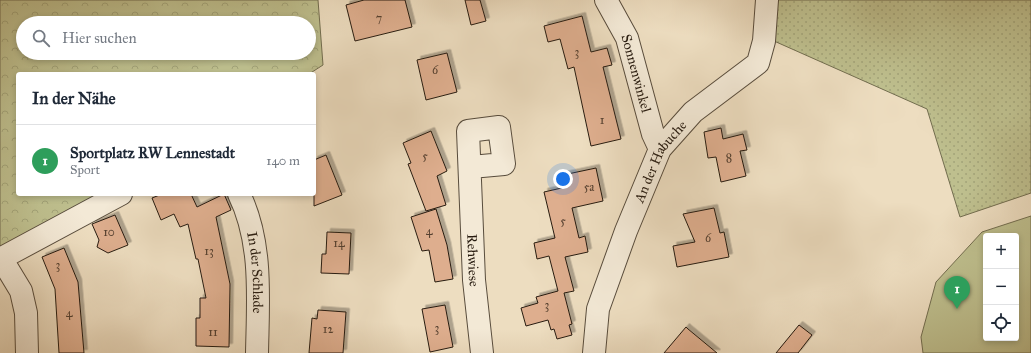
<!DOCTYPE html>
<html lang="de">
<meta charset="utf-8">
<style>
body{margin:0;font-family:"IM FELL Great Primer",serif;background:#f2f2f3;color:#1f2937}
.controls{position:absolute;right:12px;bottom:12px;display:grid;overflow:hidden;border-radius:4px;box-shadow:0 2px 6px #0003}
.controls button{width:36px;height:36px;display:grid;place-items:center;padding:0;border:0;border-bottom:1px solid #e0e1e3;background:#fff;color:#1f2937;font:20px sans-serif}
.you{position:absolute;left:563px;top:179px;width:14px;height:14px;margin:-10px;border:3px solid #fff;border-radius:50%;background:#1a73e8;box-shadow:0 0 0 6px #1a73e833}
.badge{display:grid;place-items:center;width:26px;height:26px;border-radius:50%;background:#b45309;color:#fff;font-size:13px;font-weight:700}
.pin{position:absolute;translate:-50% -33px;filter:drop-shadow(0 1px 2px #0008)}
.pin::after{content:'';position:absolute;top:21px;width:14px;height:12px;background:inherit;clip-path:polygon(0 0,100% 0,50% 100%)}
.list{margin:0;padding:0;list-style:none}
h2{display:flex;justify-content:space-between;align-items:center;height:52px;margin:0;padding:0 16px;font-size:17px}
h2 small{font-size:13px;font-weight:400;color:#747a83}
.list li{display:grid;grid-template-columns:26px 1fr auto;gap:12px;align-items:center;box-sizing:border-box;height:72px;padding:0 16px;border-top:1px solid #e0e1e3}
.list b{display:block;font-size:15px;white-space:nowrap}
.list p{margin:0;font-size:13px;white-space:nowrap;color:#747a83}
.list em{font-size:13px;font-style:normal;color:#747a83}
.icon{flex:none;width:22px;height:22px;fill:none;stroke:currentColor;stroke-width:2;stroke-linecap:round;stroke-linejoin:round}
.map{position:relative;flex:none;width:1031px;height:353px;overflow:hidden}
.search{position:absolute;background:#fff;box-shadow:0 2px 6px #0003;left:16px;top:16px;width:300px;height:44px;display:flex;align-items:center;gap:10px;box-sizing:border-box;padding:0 14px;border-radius:22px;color:#747a83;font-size:15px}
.panel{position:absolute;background:#fff;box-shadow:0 2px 6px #0003;left:16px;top:72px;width:300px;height:124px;border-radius:4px}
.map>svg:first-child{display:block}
</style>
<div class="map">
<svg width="1031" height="353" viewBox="0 0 1031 353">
<defs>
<pattern id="grass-dots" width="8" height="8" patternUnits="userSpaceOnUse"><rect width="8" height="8" fill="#bebf8e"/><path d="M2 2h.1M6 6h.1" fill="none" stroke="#a3a479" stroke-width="1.8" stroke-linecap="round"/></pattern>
<pattern id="forest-crowns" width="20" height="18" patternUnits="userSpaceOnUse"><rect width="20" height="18" fill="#bebf8e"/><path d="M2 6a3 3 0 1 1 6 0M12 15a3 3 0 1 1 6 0" fill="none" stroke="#a3a479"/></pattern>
<filter id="shadow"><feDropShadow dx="3.5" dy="-3.5" stdDeviation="0" flood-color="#0004"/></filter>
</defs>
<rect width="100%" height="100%" fill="#edddc0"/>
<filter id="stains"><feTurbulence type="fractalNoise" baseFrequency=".005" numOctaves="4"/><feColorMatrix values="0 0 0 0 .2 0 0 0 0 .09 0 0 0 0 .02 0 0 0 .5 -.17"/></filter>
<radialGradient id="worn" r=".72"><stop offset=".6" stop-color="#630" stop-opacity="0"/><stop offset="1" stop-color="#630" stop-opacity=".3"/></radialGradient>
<path fill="url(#grass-dots)" stroke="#726d4f" d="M758 0H1031V193L960 217 927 109 756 33Z"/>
<path fill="url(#forest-crowns)" stroke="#726d4f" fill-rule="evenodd" d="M0 0H318L323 65 309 74H18V194H109L0 249ZM23 23H309V53H23Z"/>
<path fill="#bebf8e" stroke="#726d4f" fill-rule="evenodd" d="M1031 216V353H923L921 337 936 282 982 232ZM986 236H1016V338H986Z"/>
<path fill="#deae8e" stroke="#271b10" filter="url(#shadow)" d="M364 0H405L412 27 355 41 346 5Z
M465 0H480L486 21 471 25Z
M582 16 591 52 607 48 612 65 603 67 621 139 591 146 574 67 568 69 560 39 548 42 544 26Z
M447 53 457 92 426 100 417 60Z
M721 128 723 139 743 134 747 150 740 151 746 176 721 182 716 157 708 158 704 132Z
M431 131 447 171 437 176 446 205 426 211 408 164 411 163 403 143Z
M326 155 342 195 314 206V160Z
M596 168 603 201 572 208 579 238 585 236 588 252 565 257 574 291 564 293 572 324 569 325 572 335 557 339 554 329 551 330 548 320 526 326 521 308 538 303 536 297 558 291 549 256 537 259 534 243 555 238 544 192 566 187 563 175Z
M162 194H191L197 207 224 194 231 210 216 217 230 284 229 347 196 346V318H200V298H206L198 259H196L188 224 180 227 174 214 161 220 152 198Z
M714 208 720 233 724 232 729 257 677 267 673 246 695 242 683 214Z
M436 209 447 245 453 279 435 282 429 250 422 251 411 217Z
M115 215 128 245 108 253 97 247 99 240 92 224Z
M327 232 351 233 349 274 321 273 322 254H326Z
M64 248 78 282 84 353H59L55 289 42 257Z
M445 305 453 347 430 352 422 309Z
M318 310 346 312 343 353H309L312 318 317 319Z
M799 325 812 335 798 353H776Z
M686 327 688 329 717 353H664Z"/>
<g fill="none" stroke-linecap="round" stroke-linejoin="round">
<g stroke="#584c3c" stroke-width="24">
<g id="minor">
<path id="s1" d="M606 0 627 38 653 134 660 149"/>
<path id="s2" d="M471 167 504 164 499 127 468 131 474 280 482 353"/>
<path id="s3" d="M239 194C263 243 258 300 257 353"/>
<path d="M1 258 21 291 26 313 27 353"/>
<path d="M0 259 121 194"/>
<path id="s4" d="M594 353 598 309 626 231 660 149 693 112 758 63 764 41 767 0"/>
</g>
</g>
<use href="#minor" stroke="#f3e9d6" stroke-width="22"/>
</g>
<g text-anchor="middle" stroke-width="3" stroke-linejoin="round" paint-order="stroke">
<g font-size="12" fill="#554030">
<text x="379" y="22">7</text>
<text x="577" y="56">3</text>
<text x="435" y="74">6</text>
<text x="602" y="124">1</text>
<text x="425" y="160">5</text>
<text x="729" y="162">8</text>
<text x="589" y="191">5a</text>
<text x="563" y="225">5</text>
<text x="429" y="235">4</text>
<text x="109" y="236">10</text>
<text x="708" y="242">6</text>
<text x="339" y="247">14</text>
<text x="209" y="255">13</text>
<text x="58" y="269">3</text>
<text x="547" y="309">3</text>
<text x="69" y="317">4</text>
<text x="437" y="332">3</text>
<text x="328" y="333">12</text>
<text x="213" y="336">11</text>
</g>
<g font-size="14" fill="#271b10" stroke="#f3e9d6">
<text dy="5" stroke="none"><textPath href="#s1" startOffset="80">Sonnenwinkel</textPath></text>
<text dy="5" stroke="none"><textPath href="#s4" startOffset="205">An der Habuche</textPath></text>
<text dy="5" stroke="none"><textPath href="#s2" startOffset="231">Rehwiese</textPath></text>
<text dy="5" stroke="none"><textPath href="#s3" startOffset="81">In der Schlade</textPath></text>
</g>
</g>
<rect width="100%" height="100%" filter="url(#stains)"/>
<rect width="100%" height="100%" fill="url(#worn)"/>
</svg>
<div class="controls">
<button>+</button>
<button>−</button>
<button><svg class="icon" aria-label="locate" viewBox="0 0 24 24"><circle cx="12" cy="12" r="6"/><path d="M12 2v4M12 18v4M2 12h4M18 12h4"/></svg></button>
</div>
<div class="you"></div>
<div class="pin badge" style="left:957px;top:309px;background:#2e9e5b">1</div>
<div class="search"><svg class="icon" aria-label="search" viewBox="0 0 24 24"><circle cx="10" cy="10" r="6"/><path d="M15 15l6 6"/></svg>Hier suchen</div>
<section class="panel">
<h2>In der Nähe<small></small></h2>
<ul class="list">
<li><span class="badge" style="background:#2e9e5b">1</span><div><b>Sportplatz RW Lennestadt</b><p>Sport</p></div><em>140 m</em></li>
</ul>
</section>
</div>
